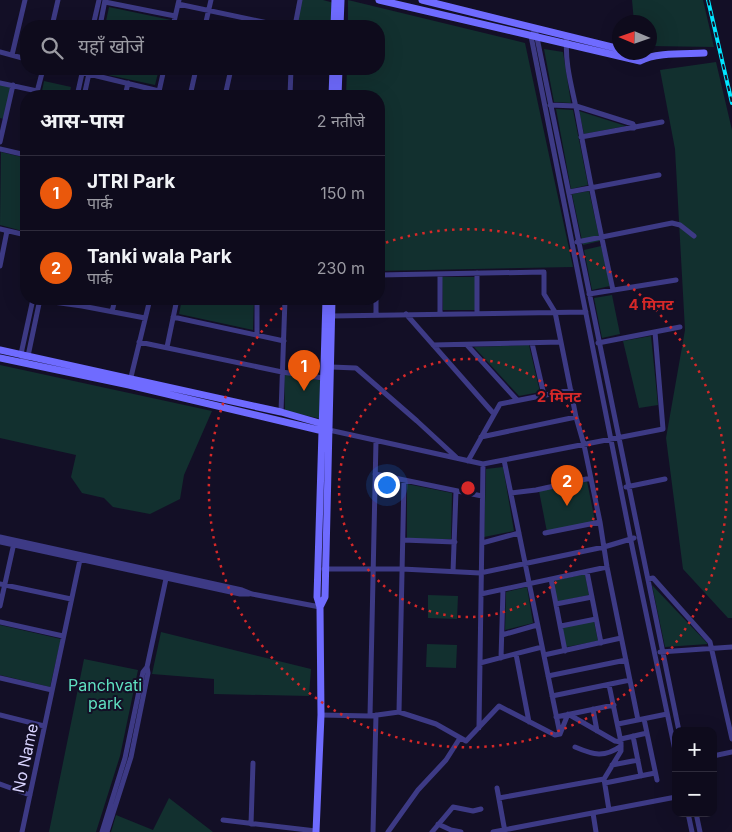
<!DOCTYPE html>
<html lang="hi">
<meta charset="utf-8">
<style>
body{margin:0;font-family:Inter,"Noto Sans Devanagari",sans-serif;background:#171425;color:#f1f3f6}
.controls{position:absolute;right:15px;bottom:15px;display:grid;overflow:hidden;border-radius:10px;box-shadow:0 5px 20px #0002}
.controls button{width:45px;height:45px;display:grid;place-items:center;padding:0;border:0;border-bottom:1px solid #2e2b3b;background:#0e0b1c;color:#f1f3f6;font:25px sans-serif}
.compass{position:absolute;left:612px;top:15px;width:45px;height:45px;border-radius:50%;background:#0e0b1c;box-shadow:0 5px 20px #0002;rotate:272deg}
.you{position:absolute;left:386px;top:484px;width:18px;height:18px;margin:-12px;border:4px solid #fff;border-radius:50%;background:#1a73e8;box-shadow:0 0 0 8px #1a73e833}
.badge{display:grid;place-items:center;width:32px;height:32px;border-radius:50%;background:#ea580c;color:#fff;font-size:16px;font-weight:700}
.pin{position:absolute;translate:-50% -41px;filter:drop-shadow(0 1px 2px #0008)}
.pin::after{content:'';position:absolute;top:26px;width:18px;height:15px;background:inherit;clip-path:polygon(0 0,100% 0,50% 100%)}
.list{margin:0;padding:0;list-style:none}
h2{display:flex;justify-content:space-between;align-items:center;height:65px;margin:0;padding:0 20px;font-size:21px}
h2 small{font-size:16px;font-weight:400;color:#9b9ba3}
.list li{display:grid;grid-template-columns:32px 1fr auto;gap:15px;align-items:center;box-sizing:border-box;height:75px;padding:0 20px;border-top:1px solid #2e2b3b}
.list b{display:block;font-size:19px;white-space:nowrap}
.list p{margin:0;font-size:16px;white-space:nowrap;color:#9b9ba3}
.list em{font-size:16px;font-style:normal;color:#9b9ba3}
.icon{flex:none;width:28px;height:28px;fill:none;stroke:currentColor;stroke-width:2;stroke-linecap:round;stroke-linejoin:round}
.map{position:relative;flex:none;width:732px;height:832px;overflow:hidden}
.search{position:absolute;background:#0e0b1c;box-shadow:0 5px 20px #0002;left:20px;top:20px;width:365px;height:55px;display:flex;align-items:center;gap:12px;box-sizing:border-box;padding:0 18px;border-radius:20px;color:#9b9ba3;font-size:19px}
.panel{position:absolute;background:#0e0b1c;box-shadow:0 5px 20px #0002;left:20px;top:90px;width:365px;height:215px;border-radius:20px}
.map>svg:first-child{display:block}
</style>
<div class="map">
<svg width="732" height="832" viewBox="0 0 732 832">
<rect width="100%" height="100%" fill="#130f26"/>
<path fill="#12302f" d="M301 0H323L334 3 333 26H297Z
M348 0 525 43 573 267 379 271V96H346L347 69H379V26H348Z
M632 0H703L714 47 650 46V22H634Z
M109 7 171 20 170 26H105Z
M544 49 563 52 571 103 554 102Z
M716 62 732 130V618H728L683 569 666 438 685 330 675 149 660 70Z
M95 69H159L155 85 94 72Z
M44 81 71 87 69 96H41Z
M0 84 11 87 4 119 0 118Z
M556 109 573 110 588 185 571 189Z
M579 111 626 126 584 134Z
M1 152 26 158V232L0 225Z
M589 191 600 241 583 245 572 194Z
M601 246 610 286 592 290 584 250Z
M442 277H475V310H443Z
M612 295 620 334 602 338 594 298Z
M182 299H254L253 330 179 314Z
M651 336 658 405 639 408 623 341Z
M529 345 540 392 519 396 474 347Z
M0 365 212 411 184 475 180 499 150 514 113 507 104 498 82 493 71 477 76 455 0 438Z
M284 374 324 381 322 419 285 411Z
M503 467 514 531 484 537 486 469Z
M587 481 595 521 547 532 539 491Z
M407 484 452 493 451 539H407Z
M585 574 589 595 557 602 553 581Z
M652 585 708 644 665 647Z
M527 587 533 623 505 630 506 592Z
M428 595 458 596 457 619 428 618Z
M594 621 598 641 566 647 562 628Z
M0 625 61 639 50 687 0 675Z
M161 632 311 669 309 696 214 694V679L152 674Z
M427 644 457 645 456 668 426 667Z
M84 659 138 670 120 756 96 832H49Z
M169 798 213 832H111L116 815 153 830Z"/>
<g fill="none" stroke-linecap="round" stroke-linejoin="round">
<path stroke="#3d3a85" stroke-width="5" d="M105 2 175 16
M178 4 282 26
M52 26 58 0
M93 26 99 0
M100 26 105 0
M173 26 179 0
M205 26 211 0
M295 26 300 0
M535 28 679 731
M533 33 531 36 633 551 676 755
M567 36C564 61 572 88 577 112 588 172 600 231 613 290
M0 52 26 59
M12 55 25 0
M68 69 159 91
M0 83 37 91
M36 96 43 69
M77 96 83 69
M84 96 90 69
M125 96 128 83
M158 96 164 69
M190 96 196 69
M225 96 231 69
M290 96 291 69
M550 105 576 106 633 124 634 128
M581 137 662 122
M0 142 13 85
M0 149 26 155
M23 155 26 141
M569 192 659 175
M0 229 26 235
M577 242 672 223 680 225 694 236
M0 266 7 231
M477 273V313
M440 274V314
M379 275 544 272V294L555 312 576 417 584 445 600 522 607 567 638 720
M589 294 676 280
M39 300 82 306 145 318
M112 312 115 299
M406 314 494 414
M376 315V299
M331 316 586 312
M173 317 284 341
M257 335V299
M139 342 282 372 323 378
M532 343 544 395
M598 343 680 327
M433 345 561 342
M467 345 517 400
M167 347 177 299
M22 357 21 354 33 299
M24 363 28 356 40 299
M331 367 356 368 417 421 456 457
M130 381 150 299
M281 412 285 299
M329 430 483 464 663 429 655 332
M481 437 576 417
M504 460 560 734
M468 461 500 404 571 390
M375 474 482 496
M626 487 665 479
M511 493 536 490 591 478
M545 533 600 522
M0 537 242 590 252 594 320 607
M403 540 455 542
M0 542 240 594H249
M482 543 519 533
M324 569H402L480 573 604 547 634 538
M453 572 456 491
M587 572 601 643
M551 579 565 651
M648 579 653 578 710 642 732 739
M0 584 71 599
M481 594 607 567
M556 604 592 597
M0 606 14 543
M0 622 63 636
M561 626 596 619
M502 635 537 625
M660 652 732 647
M516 654 529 722
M544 655 621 638
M501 658 503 590
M480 663 542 647
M548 676 626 660
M0 678 52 690
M552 696 630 680
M593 709 597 731
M399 712 404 480
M0 715 44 726
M321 715 370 716 399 712 436 724 466 741 499 706 555 735 560 734
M370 716 376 441
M556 717 614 705
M644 719 657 780
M618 724 667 714
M479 728 483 464
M560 734 568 714 615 741 621 742
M633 736 641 776
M621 739 647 733
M575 747C594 755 604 758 621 746
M713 756 732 752
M612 765 638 760
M605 783 655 773
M0 784 30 795
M497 788 505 832
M499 798 604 779
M609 810 604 779 621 751V742L609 685
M593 813 596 832
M688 813 692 832
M696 813 700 832
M223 820 316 831
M251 824 253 763
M438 824 451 830 461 832
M22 832 81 555
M102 832 125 758 143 672 147 667
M107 832 131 757 148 673 147 667 167 574
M373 832 376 715
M388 832 418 790 446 760 460 738
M432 832 453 807 473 811 481 809
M493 832 676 797"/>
<path stroke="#6f6bff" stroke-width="7" d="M379 0 640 61C655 52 687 54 704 53
M422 0 620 49
M334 26 335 0
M340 26 341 0
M636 52 642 54 645 58
M332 96 333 69
M338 96 339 69
M0 350 281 412 323 424 329 430
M0 358 129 385 323 431 326 430
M320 607 325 597 332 299
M316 832 321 715 320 607 317 597 326 299"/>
<g stroke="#00e5ff" stroke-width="4">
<path id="rail" d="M708 0 732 103"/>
</g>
<use href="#rail" stroke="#130f26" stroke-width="2" stroke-dasharray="5.5" stroke-linecap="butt"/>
</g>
<g fill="none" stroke="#d62828" stroke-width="2.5" stroke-dasharray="2.5 5">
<circle cx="468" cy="488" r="129"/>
<path d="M379 245A259 259 0 1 1 290 300"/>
</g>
<g text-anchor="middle" stroke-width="4" stroke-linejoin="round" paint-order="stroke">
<g font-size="16" fill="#5fe0c0" stroke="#130f26">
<text x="105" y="691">Panchvati<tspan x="105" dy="18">park</tspan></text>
</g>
<g font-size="16" fill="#d9d4ff" stroke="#130f26">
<text transform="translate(25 758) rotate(-78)" y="6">No Name</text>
</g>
</g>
<circle cx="468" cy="488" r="8" fill="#d62828" stroke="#130f26" stroke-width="2.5"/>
<g font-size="15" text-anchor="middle" font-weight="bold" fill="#d62828" stroke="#130f26" stroke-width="4" stroke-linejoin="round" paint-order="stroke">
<text x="651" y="310">4 मिनट</text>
<text x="559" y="402">2 मिनट</text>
</g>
</svg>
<div class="controls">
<button>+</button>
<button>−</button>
</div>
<svg class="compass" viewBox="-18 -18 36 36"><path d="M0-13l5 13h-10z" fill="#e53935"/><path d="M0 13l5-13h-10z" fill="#9b9ba3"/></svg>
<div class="you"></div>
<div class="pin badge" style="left:304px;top:391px">1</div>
<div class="pin badge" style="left:567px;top:506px">2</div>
<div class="search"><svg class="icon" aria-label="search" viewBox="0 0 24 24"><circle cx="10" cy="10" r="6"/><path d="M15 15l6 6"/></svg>यहाँ खोजें</div>
<section class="panel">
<h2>आस-पास<small>2 नतीजे</small></h2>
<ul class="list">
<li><span class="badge">1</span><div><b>JTRI Park</b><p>पार्क</p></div><em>150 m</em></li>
<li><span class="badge">2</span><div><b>Tanki wala Park</b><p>पार्क</p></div><em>230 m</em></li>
</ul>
</section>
</div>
